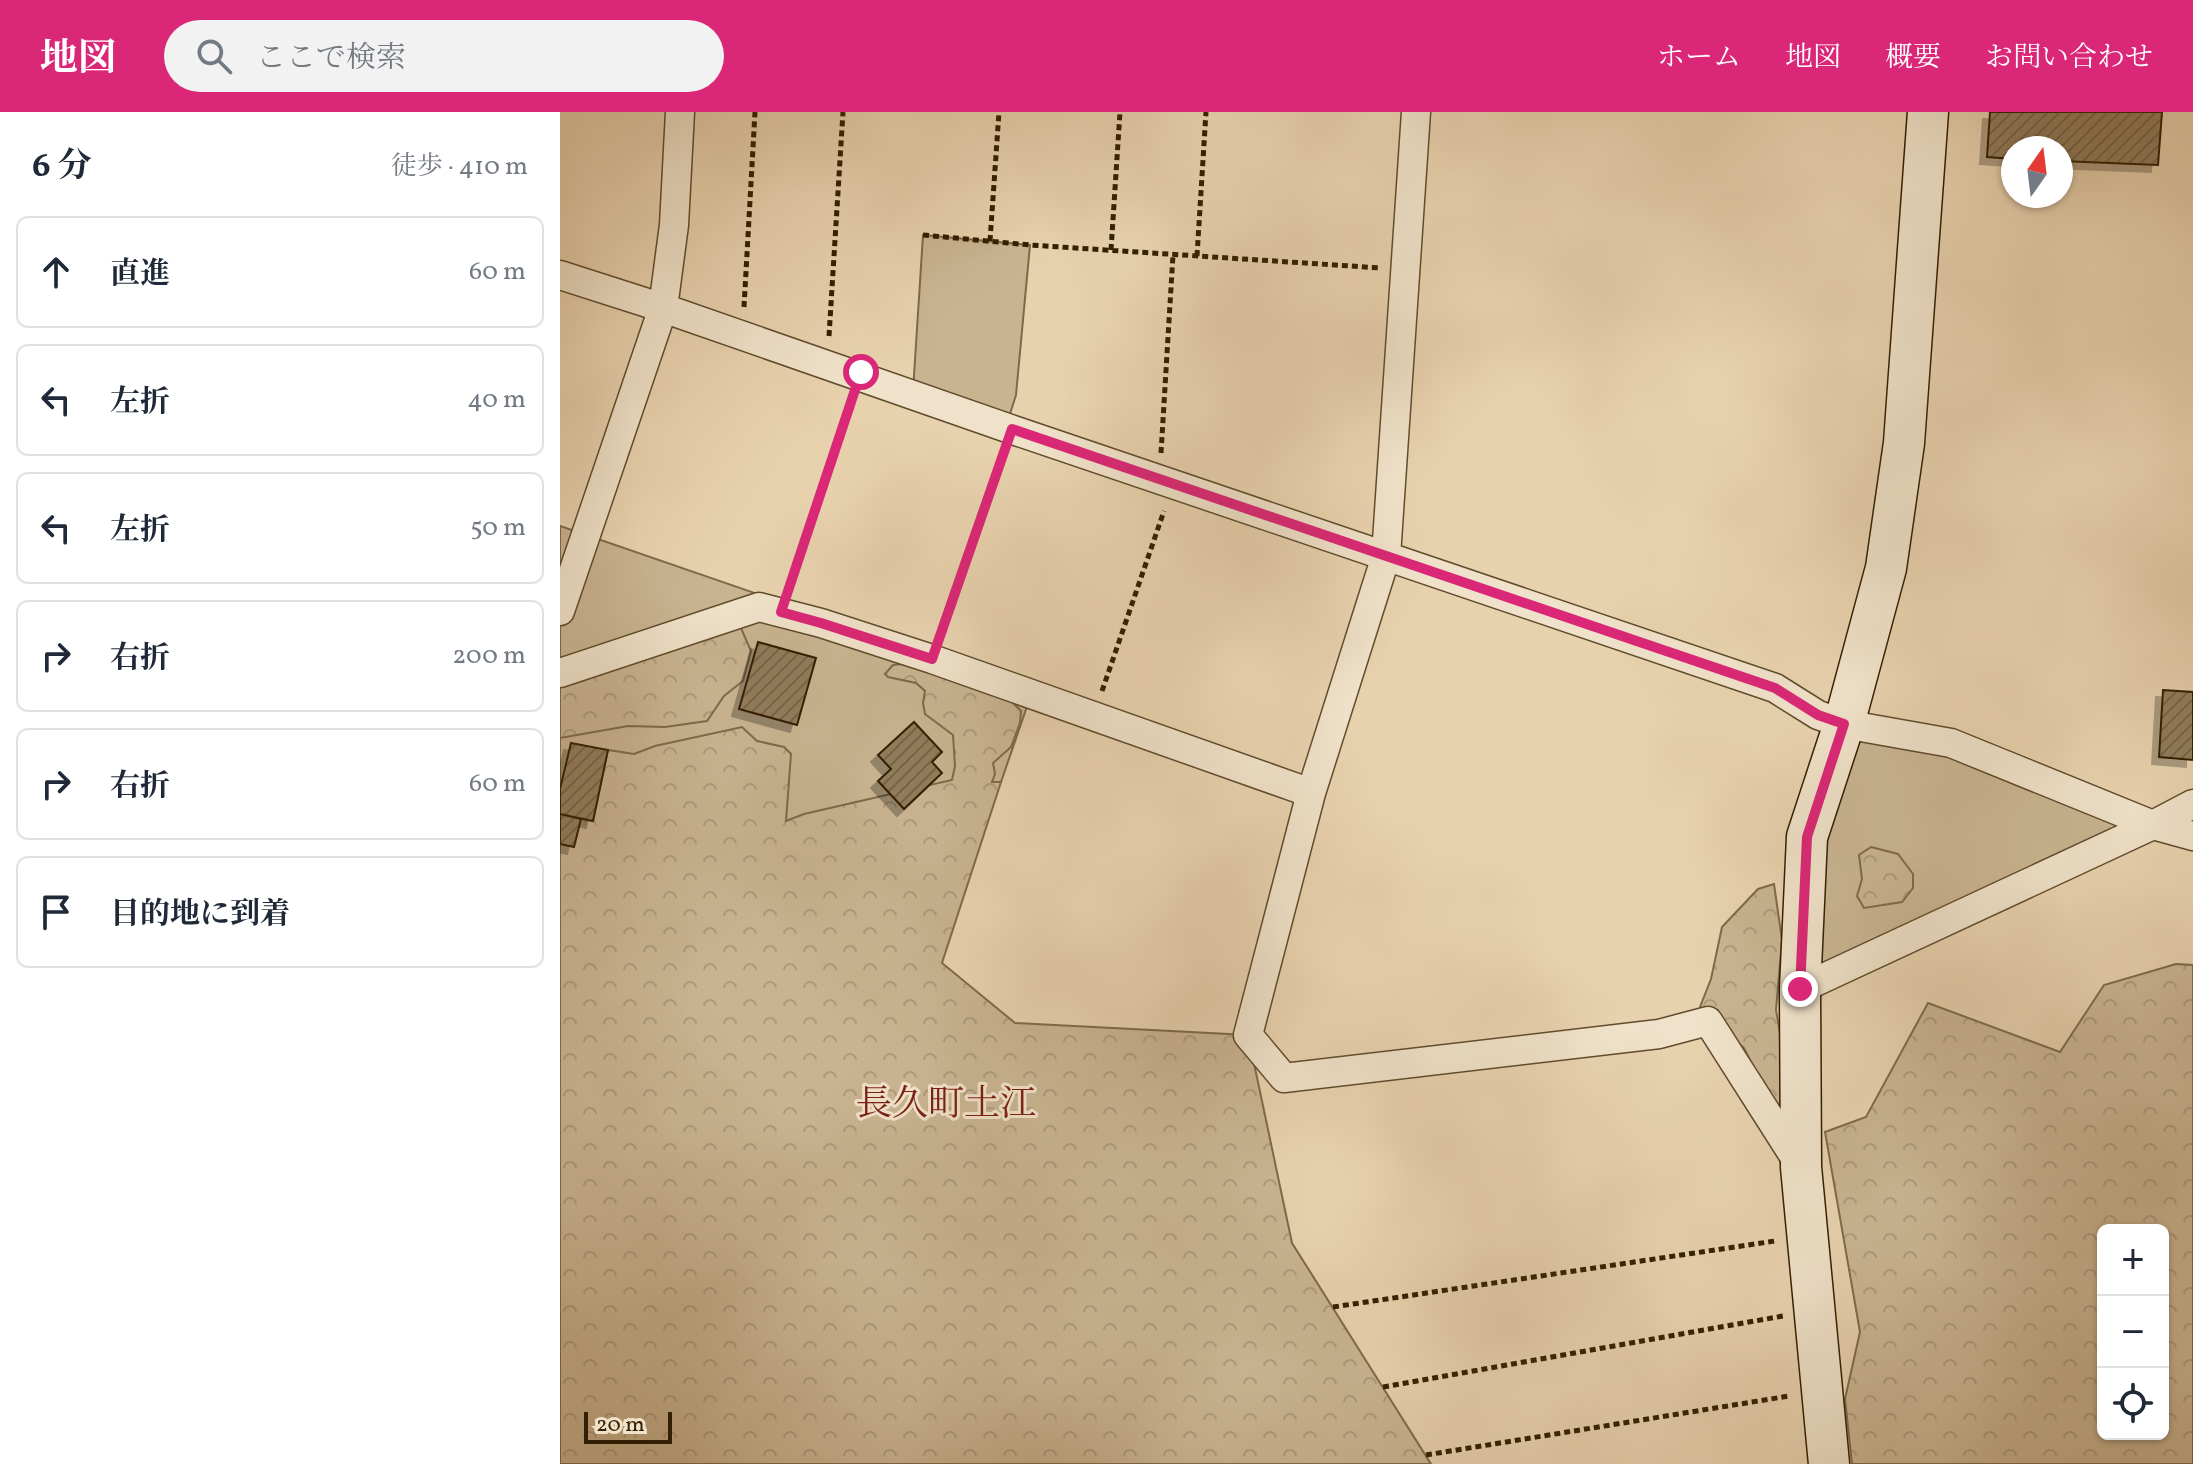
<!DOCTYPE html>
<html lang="ja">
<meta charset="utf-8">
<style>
body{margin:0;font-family:Vollkorn,"Noto Serif JP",serif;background:#f2f2f3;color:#1f2937}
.controls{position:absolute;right:24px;bottom:24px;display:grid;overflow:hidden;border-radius:12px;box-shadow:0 2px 6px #0004}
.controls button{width:72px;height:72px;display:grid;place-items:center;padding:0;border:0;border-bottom:2px solid #e0e1e3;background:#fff;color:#1f2937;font:40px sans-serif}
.compass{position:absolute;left:1441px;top:24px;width:72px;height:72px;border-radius:50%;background:#fff;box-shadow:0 2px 6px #0004;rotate:14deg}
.scale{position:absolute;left:24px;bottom:20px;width:88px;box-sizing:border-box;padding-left:8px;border:4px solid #331f01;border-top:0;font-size:22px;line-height:28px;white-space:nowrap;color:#331f01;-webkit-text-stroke:6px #f0e2ca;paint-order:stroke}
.stop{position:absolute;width:24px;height:24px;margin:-18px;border:6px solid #db2777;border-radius:50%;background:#fff}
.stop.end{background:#db2777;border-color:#fff;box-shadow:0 2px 8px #0008}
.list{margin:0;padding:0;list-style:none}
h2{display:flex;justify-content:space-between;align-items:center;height:104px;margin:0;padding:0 32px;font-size:34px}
h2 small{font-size:26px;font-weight:400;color:#747a83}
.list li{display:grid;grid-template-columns:52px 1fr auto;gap:24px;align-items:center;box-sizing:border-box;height:112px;margin:0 16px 16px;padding:0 16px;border:2px solid #e0e1e3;border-radius:12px}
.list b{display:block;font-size:30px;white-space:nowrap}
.list em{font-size:26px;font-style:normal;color:#747a83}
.icon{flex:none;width:44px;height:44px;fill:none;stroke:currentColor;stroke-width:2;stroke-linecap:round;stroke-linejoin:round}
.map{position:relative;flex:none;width:1633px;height:1352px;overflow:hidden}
header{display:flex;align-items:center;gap:48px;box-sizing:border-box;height:112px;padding:0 40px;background:#db2777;color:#fff}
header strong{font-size:38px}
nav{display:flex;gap:44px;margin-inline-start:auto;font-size:28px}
.search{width:560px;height:72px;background:#f2f2f3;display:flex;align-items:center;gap:20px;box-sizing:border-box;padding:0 28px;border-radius:44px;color:#747a83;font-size:30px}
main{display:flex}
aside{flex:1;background:#fff}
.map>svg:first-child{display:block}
</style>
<header>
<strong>地図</strong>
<div class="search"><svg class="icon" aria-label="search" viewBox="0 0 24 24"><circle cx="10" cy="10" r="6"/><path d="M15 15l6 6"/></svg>ここで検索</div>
<nav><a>ホーム</a><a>地図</a><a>概要</a><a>お問い合わせ</a></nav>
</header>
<main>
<aside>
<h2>6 分<small>徒歩 · 410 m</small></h2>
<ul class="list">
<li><svg class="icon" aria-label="ahead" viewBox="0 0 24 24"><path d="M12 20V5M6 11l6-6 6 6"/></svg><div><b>直進</b></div><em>60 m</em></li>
<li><svg class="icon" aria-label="left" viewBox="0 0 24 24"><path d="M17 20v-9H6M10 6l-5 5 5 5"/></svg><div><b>左折</b></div><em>40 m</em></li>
<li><svg class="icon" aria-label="left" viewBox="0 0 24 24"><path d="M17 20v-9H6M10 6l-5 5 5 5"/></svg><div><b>左折</b></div><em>50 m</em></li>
<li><svg class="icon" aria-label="right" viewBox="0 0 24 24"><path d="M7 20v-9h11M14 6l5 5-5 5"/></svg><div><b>右折</b></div><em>200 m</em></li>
<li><svg class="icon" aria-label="right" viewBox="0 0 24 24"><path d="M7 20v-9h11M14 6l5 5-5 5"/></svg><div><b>右折</b></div><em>60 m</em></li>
<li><svg class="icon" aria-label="arrive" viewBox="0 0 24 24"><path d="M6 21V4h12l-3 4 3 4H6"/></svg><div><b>目的地に到着</b></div></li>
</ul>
</aside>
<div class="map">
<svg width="1633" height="1352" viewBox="0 0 1633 1352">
<defs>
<pattern id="forest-crowns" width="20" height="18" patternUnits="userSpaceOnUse" patternTransform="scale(2)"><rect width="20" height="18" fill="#c9b491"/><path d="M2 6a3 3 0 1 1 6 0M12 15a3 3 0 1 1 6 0" fill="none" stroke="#ad9a7b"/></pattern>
<pattern id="building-hatch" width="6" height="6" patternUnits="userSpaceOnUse" patternTransform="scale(2)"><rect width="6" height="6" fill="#917c5b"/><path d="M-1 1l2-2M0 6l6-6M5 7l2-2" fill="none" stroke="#776549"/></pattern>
<filter id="shadow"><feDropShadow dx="-7" dy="7" stdDeviation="0" flood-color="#0004"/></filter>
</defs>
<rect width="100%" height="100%" fill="#e8d2ae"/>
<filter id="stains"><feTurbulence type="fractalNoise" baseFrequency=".0025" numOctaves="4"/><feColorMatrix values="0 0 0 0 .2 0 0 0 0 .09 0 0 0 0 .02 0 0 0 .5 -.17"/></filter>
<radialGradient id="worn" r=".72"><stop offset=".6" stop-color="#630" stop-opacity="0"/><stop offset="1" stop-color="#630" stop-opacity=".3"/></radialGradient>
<path fill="#c9b491" stroke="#7e6a49" stroke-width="2" d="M363 123 470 133 456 283 447 311 353 279Z
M0 414 473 577 441 670 0 808Z
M1292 623 1390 641 1578 716 1245 869 1256 726Z"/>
<path fill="url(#forest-crowns)" stroke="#7e6a49" stroke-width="2" fill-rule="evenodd" d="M139 507 181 516 191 539 183 569 164 584 147 609 105 615 68 614 0 626V557Z
M361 550 448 586 461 599 460 611 451 635 433 651 435 662 432 670H441L382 851 455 911 688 923 732 1131 871 1352H0V732L21 707 33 709 48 638 74 642 95 634 182 615 197 629 224 635 231 642 226 709 244 702 392 668 395 654 393 623 365 602 363 591 365 579 356 571 328 565 325 562 333 553Z
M1311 735 1338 742 1353 762V776L1342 790 1304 796 1297 784 1302 767 1299 743Z
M1214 772 1222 828 1216 898 1226 957 1218 1004 1184 936 1140 895 1151 867 1162 815 1198 777Z
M1616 852 1633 853V1352H1292L1285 1287 1300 1220 1265 1020 1306 1005 1368 891 1500 940 1544 873ZM1543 1118H1603V1322H1543Z"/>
<path fill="url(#building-hatch)" stroke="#331f01" stroke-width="2" filter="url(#shadow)" d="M1430 0H1602L1598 53 1501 49V36H1453V47L1427 45Z
M198 530 256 546 237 613 179 597Z
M1603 578 1633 580V648L1599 645Z
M354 610 382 640 372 650 382 661 344 697 318 669 331 657 318 643Z
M11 631 48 638 33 709 0 702V677Z
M0 702 21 707 14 735 0 732Z"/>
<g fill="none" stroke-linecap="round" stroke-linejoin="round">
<g stroke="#604c2c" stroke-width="31">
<path id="street" d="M856 0 826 444 751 681 688 923 724 966 1099 922 1148 909 1241 1055
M0 163 103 196 459 320 1215 576 1258 603 1284 612 1391 631 1593 713 1633 724
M0 499 103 196 114 113 120 0
M0 561 199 495 261 511 372 547 751 681
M1240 877 1593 713 1633 692"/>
</g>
<g stroke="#331f01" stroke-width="43">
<path id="secondary" d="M1269 1352 1241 1055 1240 877 1247 725 1284 612 1326 456 1344 331 1368 0"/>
</g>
<path stroke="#331f01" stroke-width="5" stroke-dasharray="6 4" stroke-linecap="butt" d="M363 123 470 133 821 156
M430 129 439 0
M551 138 560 0
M637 144 646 0
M184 195 195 0
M269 224 283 0
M601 341 613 143
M229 476 291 288
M381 520 443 341
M542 579 604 399
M773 1195 1215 1129
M823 1275 1223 1204
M866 1343 1229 1284"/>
<use href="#street" stroke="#f0e2ca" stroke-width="28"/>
<use href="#secondary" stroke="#f0e2ca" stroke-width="40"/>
</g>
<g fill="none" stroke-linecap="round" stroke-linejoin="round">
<path stroke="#db2777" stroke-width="10" d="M301 260 221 500 261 511 372 547 452 317 1215 576 1258 603 1284 612 1247 725 1240 877"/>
</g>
<g text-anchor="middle" stroke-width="6" stroke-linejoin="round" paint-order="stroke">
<g font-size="36" fill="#7a1f14" stroke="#f0e2ca">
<text x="386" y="1003">長久町土江</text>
</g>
</g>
<rect width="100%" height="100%" filter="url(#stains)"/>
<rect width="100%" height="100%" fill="url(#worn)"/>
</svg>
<div class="controls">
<button>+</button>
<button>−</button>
<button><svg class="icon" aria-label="locate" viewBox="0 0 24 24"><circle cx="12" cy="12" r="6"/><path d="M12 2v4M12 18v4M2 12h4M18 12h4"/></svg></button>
</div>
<svg class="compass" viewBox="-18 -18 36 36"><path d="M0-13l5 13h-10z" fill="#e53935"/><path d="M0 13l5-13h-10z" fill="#747a83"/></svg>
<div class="scale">20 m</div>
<div class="stop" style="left:301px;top:260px"></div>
<div class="stop end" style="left:1240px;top:877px"></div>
</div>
</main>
